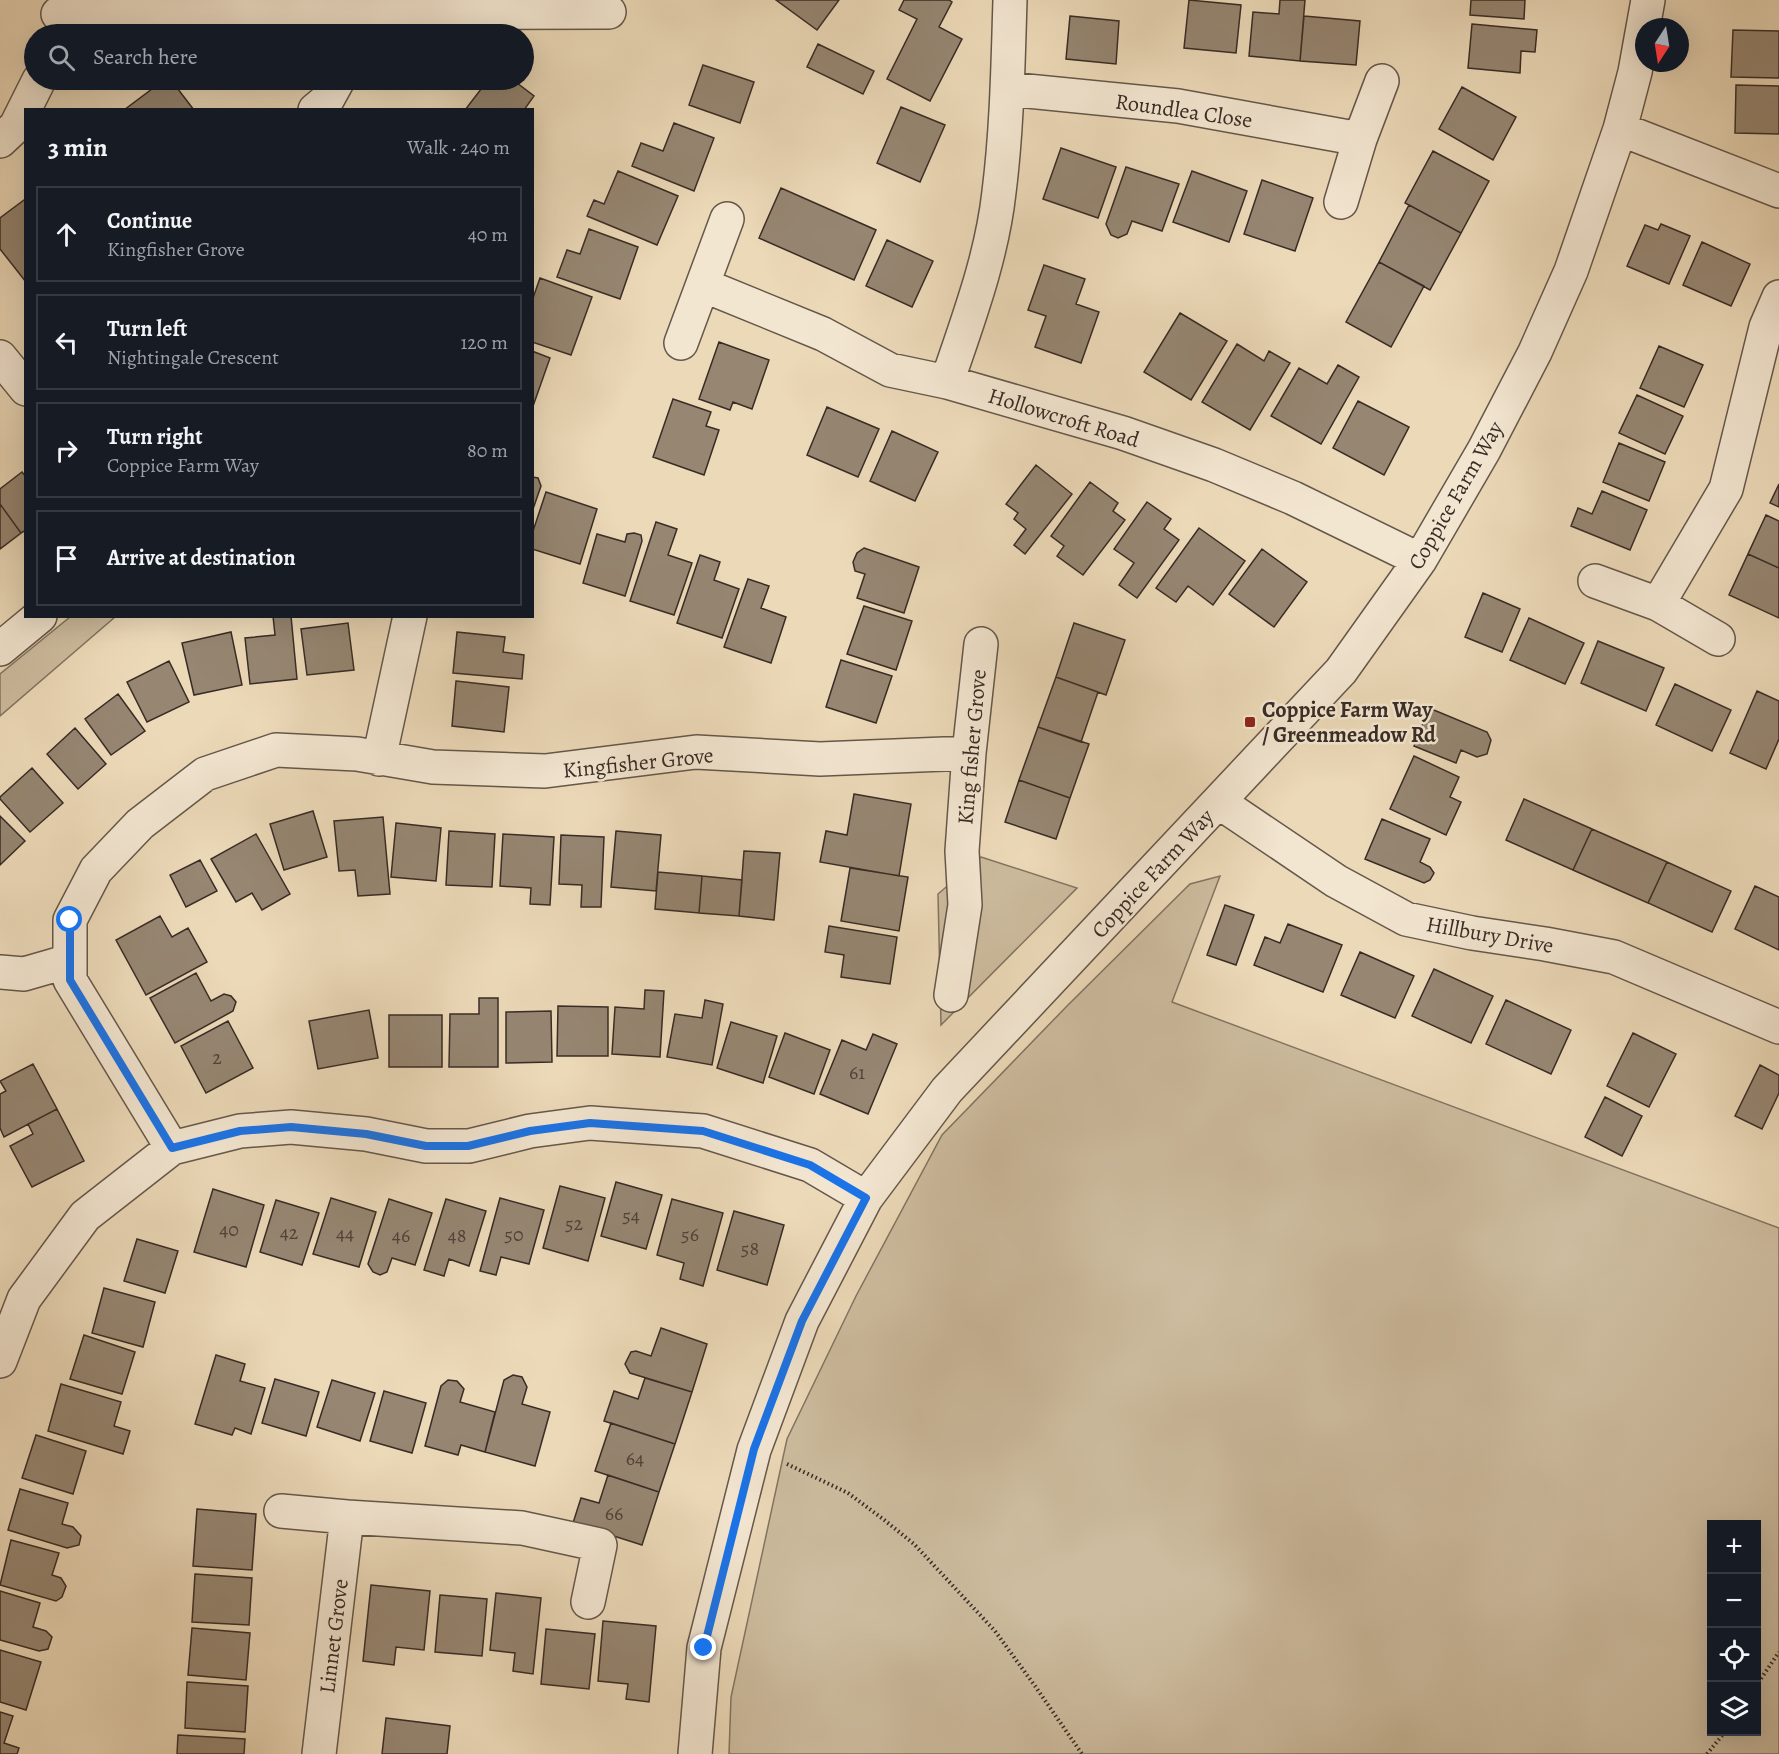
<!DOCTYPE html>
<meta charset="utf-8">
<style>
body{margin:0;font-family:Alegreya,serif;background:#242831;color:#f1f3f6}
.controls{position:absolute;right:18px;bottom:18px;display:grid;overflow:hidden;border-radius:0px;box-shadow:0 6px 24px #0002}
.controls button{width:54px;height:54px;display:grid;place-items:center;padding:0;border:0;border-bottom:2px solid #363941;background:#171b24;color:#f1f3f6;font:30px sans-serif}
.compass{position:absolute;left:1635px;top:18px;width:54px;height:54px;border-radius:50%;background:#171b24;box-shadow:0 6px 24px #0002;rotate:192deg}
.stop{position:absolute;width:18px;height:18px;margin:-14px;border:4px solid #1a73e8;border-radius:50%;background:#fff}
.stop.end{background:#1a73e8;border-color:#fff;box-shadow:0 2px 6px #0008}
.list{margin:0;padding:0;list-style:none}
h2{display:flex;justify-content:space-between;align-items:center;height:78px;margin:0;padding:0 24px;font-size:26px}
h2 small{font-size:20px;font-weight:400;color:#9ea1a6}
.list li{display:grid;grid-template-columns:39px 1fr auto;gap:18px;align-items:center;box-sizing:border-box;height:96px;margin:0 12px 12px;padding:0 12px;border:2px solid #363941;border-radius:0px}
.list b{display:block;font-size:22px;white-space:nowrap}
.list p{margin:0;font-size:20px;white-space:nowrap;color:#9ea1a6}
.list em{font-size:20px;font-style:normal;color:#9ea1a6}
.icon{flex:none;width:33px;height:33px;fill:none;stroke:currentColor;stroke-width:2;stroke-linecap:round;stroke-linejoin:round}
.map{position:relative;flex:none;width:1779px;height:1754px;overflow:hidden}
.search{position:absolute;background:#171b24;box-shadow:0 6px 24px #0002;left:24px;top:24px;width:510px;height:66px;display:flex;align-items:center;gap:15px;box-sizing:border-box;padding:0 21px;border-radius:33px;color:#9ea1a6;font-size:22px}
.panel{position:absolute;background:#171b24;box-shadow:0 6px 24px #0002;left:24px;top:108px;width:510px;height:510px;border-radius:0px}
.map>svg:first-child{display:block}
</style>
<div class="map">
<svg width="1779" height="1754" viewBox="0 0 1779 1754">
<rect width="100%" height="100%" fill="#ecd9b8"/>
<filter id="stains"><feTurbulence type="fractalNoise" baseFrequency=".00333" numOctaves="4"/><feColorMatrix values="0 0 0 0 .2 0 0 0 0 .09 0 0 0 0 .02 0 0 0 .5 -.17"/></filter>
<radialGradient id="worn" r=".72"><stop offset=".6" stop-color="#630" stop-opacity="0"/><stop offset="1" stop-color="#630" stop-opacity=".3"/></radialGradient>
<path fill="#cdbc9f" stroke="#827462" stroke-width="1.5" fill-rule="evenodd" d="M70 617H115L0 716V674Z
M981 857 1077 888 941 1025 938 894Z
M1220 876 1172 1002 1779 1228V1754H729L731 1697 787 1439 856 1296 942 1135 1067 1006 1190 884ZM1712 1524H1756V1732H1712Z"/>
<path fill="#968672" stroke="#382c26" stroke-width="1.5" d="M776 0H839L817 30Z
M904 0H949L952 2 939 27 962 39 930 101 887 79 917 19 899 10Z
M1189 0 1241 5 1236 53 1184 48Z
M1280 0H1305L1300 61 1249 56 1253 12 1279 14Z
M1471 0H1525L1524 19 1470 15Z
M1070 16 1119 21 1116 64 1066 59Z
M1304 16 1360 21 1356 65 1300 61Z
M1472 24 1537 30 1535 52 1521 51 1520 73 1468 68Z
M1733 30 1779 31V78L1731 77Z
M818 44 874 71 863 94 807 67Z
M703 65 754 82 740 123 689 105Z
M164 80H171L194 110H124Z
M488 80H513L534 96 524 110H465Z
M1736 85 1779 86V134L1735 133Z
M1462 87 1516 117 1493 160 1439 129Z
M901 107 945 125 920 182 877 163Z
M674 123 714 138 694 191 632 166 641 143 663 151Z
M1061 148 1116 167 1098 218 1043 199Z
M1433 151 1489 181 1461 233 1405 203Z
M1126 167 1179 184 1162 231 1132 221 1127 234 1118 238 1111 235 1106 224Z
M618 171 678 196 657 245 587 216 594 200 604 204Z
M1192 171 1247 191 1229 242 1173 222Z
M1262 180 1313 198 1295 251 1244 234Z
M781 188 876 230 854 280 759 238Z
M24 200 26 202V282L0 249V218Z
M1409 205 1461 233 1430 290 1379 262Z
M1661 224 1690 236 1669 284 1627 266 1645 225 1658 230Z
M589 229 638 247 620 299 557 277 567 250 580 254Z
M887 240 933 261 912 307 866 286Z
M1702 242 1750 264 1731 306 1683 285Z
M1379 262 1424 286 1391 347 1346 322Z
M1044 265 1085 279 1076 304 1099 312 1081 363 1035 347 1046 316 1028 310Z
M540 278 592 297 571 355 532 342V301Z
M1180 313 1227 341 1191 400 1144 372Z
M719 342 769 360 752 409 733 402 730 410 699 399Z
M1237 344 1264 361 1269 351 1290 363 1250 430 1202 402Z
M1659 346 1703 365 1684 407 1640 388Z
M532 351 550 358 532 409Z
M1338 365 1359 377 1321 444 1271 416 1299 368 1327 384Z
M1637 395 1683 416 1665 454 1619 433Z
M673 399 711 412 706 426 719 430 704 475 653 457Z
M1358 401 1409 427 1384 475 1333 448Z
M827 407 879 429 858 477 807 455Z
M892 431 938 452 915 501 870 481Z
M1619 443 1665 462 1649 501 1603 482Z
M1036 465 1072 494 1025 554 1014 545 1026 529 1014 519 1018 513 1006 504Z
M22 472 26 477V530L21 533 0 504V489Z
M532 477 538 478 541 486 532 512Z
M1090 482 1118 503 1113 511 1125 520 1083 575 1057 556 1064 546 1051 536Z
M1779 484V507L1770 503Z
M1602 491 1647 510 1630 550 1571 526 1578 508 1592 514Z
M546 492 597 509 580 564 532 549V534Z
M1147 502 1171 519 1164 529 1179 540 1137 598 1119 585 1134 563 1114 549Z
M0 504 21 533 0 549Z
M1766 515 1779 521V568L1748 554Z
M656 522 677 529 668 555 692 563 674 615 630 601Z
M1199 528 1245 561 1213 605 1188 586 1176 602 1156 588Z
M634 533 641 535 642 541 625 596 583 583 597 534 625 542 627 534Z
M864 548 919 567 904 613 857 598 865 574 855 571 853 562 857 553Z
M1262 549 1307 582 1274 627 1229 594Z
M1748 554 1779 568V618L1729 595Z
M700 555 720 562 714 580 739 589 722 638 677 623Z
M748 579 769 586 761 608 786 617 771 663 724 647Z
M1483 593 1520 609 1502 652 1465 637Z
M864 606 912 621 896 670 847 654Z
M273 616H291L297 679 250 684 245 638 275 635Z
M1529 618 1584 643 1565 684 1510 660Z
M348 623 354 670 307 675 301 629Z
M1074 623 1125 640 1106 695 1056 677Z
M231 632 242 685 194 695 182 643Z
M457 632 505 637 503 652 524 655 522 679 453 673Z
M1598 641 1664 668 1646 711 1581 683Z
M841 660 892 676 876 723 826 707Z
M169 661 189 702 147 722 127 682Z
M1056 677 1098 692 1081 742 1038 727Z
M456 681 509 687 504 732 452 726Z
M1675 684 1731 710 1712 751 1656 725Z
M1757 691 1779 701V739L1766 769 1730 753Z
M118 694 145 731 111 755 85 719Z
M1429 708 1487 732 1491 740 1487 754 1477 757 1461 750 1456 763 1414 746Z
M1038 727 1089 744 1070 798 1019 780Z
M75 728 106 764 78 789 47 754Z
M1414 756 1459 777 1450 797 1461 802 1446 835 1390 809Z
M32 768 63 803 30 832 0 799V797Z
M1019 780 1070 798 1056 839 1005 822Z
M854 794 911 804 899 876 820 862 826 831 847 835Z
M1524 799 1592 829 1573 870 1506 840Z
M313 811 327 857 284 870 270 824Z
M0 816 25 841 0 865Z
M383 817 390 894 358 896 355 870 339 871 334 821Z
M1382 819 1430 839 1420 862 1430 867 1434 873 1430 880 1424 883 1365 859Z
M396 823 441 828 436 881 391 877Z
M1592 829 1667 862 1648 903 1573 870Z
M449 831 495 834 492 887 446 885Z
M616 831 661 835 656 891 611 887Z
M256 834 290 894 262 910 252 893 236 902 211 859Z
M503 834 554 837 550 905 530 904 531 888 500 886Z
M561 835 604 837 601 907H581L582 885 559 884Z
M744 851 780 853 774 920 739 916Z
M200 860 217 891 186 907 170 875Z
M1667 862 1731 891 1712 932 1648 903Z
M850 868 908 877 899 931 841 921Z
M658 872 702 876 699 913 655 909Z
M702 876 742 880 739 916 699 913Z
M1755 886 1779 897V950L1735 929Z
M1225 905 1254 915 1236 965 1207 955Z
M160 916 172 937 188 928 207 962 146 995 116 940Z
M1288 924 1342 945 1323 992 1254 965 1265 937 1280 943Z
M829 926 897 937 890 984 841 977 844 955 825 952Z
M1360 952 1414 976 1395 1018 1341 995Z
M1434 969 1493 996 1471 1043 1412 1016Z
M196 973 211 1001 224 994 231 996 236 1002 233 1011 175 1043 150 998Z
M645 990 664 991 660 1057 612 1054 615 1007 644 1009Z
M479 998H498V1067H449L450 1014H479Z
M705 1000 723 1004 712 1065 667 1057 675 1014 702 1018Z
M1506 1000 1571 1030 1551 1074 1486 1044Z
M558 1006 608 1007V1056H557Z
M369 1010 378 1058 318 1069 309 1021Z
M551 1011 552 1062 506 1063V1012Z
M389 1015H442V1067H389Z
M228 1021 253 1068 206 1093 181 1046Z
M731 1022 777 1036 763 1083 717 1068Z
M785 1033 830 1050 814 1094 769 1077Z
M1633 1033 1676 1054 1649 1107 1607 1086Z
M873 1034 897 1044 868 1114 820 1094 842 1040 866 1050Z
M33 1064 57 1109 4 1137 0 1128V1094L6 1091 0 1081Z
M1760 1065 1779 1075V1093L1762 1129 1735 1116Z
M1605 1097 1642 1116 1622 1156 1585 1137Z
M57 1109 84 1161 32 1187 10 1146 33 1134 28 1124Z
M616 1182 662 1195 646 1249 601 1236Z
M560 1186 605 1198 588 1261 543 1248Z
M213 1189 264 1205 246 1267 194 1252Z
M331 1198 376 1212 359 1267 313 1254Z
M500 1198 544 1210 529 1264 501 1257 496 1275 480 1271Z
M389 1199 432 1213 415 1265 392 1258 387 1272 380 1275 373 1272 368 1264Z
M446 1199 486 1211 469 1266 449 1259 444 1276 424 1270Z
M672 1199 723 1213 703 1286 680 1279 684 1263 657 1255Z
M276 1200 319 1213 302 1265 260 1252Z
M734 1211 784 1225 767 1285 717 1270Z
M137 1239 178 1251 165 1293 124 1281Z
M104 1288 155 1302 143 1347 92 1333Z
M661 1328 707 1344 692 1392 630 1373 625 1364 631 1352 636 1351 651 1356Z
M84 1335 135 1352 122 1394 70 1379Z
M216 1355 245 1364 240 1381 265 1388 251 1434 235 1428 232 1435 195 1424Z
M513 1375 522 1377 527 1387 522 1404 550 1412 535 1466 485 1452 504 1380Z
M645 1378 692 1392 675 1444 604 1421 614 1391 638 1399Z
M275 1379 319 1392 306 1436 262 1423Z
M332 1380 375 1393 360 1441 317 1427Z
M448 1380 457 1381 464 1389 460 1402 495 1412 485 1452 461 1445 458 1455 425 1446 441 1386Z
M61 1384 121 1402 114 1426 130 1431 123 1454 48 1431Z
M384 1391 426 1403 412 1453 370 1441Z
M611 1423 675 1444 659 1492 595 1471Z
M36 1435 86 1451 73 1494 22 1478Z
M608 1475 659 1492 642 1545 573 1523 581 1498 599 1503Z
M20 1489 68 1503 62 1524 73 1527 81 1536 79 1545 67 1548 8 1530Z
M197 1509 256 1514 252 1570 193 1566Z
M11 1540 59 1553 52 1575 61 1578 66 1586 62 1597 56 1601 0 1585Z
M195 1574 252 1578 249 1625 192 1622Z
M371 1585 430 1591 424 1650 396 1647 394 1665 363 1661Z
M0 1591 40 1603 33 1627 46 1631 52 1637 48 1649 39 1651 0 1640Z
M496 1593 541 1598 533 1674 513 1671 515 1653 490 1650Z
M440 1595 487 1599 482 1656 435 1652Z
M603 1621 656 1626 649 1702 626 1699 628 1684 598 1681Z
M192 1628 250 1633 246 1680 188 1675Z
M546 1629 595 1634 589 1689 541 1684Z
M0 1650 41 1662 26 1710 0 1702Z
M187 1682 248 1686 245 1732 185 1728Z
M0 1712 13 1716 4 1743 19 1748 17 1754H0Z
M386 1718 450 1726 447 1754H382Z
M178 1735 245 1739 244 1754H177Z"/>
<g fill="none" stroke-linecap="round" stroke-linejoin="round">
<g stroke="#65574a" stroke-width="36">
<path id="minor" d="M58 14 609 12
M1007 89 1178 106 1360 139
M315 110 327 100 338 80
M1620 129 1779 191
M0 141 16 126 39 80
M1341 202 1360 139 1382 81
M703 285 823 334 890 370 947 382 1123 433 1214 465 1293 498 1420 560
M681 343 727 219
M0 357 26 389
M947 382C968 320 992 257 999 192 1007 129 1008 64 1010 0
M1595 581 1658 604 1718 639
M1658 604 1726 489 1766 327 1779 297
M0 649 40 616
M379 759 410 616
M1219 802 1336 881 1406 919 1472 933 1545 944 1614 957 1779 1027
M0 972 24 974 69 961
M951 995 965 905 962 851 969 753 981 644
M172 1148 70 980V920L96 870 140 824 205 774 276 750 357 754 433 767 545 771 696 752 820 759 969 753
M0 1361 24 1299 85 1216 172 1148 240 1131 291 1127 366 1134 426 1146H469L530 1131 590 1123 703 1131 810 1165 866 1198
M281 1511 347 1517 522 1528 600 1545 588 1602
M319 1754 347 1517
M695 1754 704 1648 754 1450 802 1321 866 1198 947 1090 1341 671 1420 560 1484 450 1535 352 1571 271 1620 129 1635 72 1648 0"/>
</g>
<path stroke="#382c26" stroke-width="4" stroke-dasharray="1.5 3" stroke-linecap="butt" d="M787 1464 848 1493 883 1519 914 1544 995 1631 1035 1686 1082 1754
M1756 1686 1779 1652
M1707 1754 1725 1732"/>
<use href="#minor" stroke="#f3e6d1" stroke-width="33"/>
</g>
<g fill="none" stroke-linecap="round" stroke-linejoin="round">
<path stroke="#1a73e8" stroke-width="8" d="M70 920V980L172 1148 240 1131 291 1127 366 1134 426 1146H468L530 1131 590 1123 703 1131 810 1165 866 1198 802 1321 754 1449 704 1648"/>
</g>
<rect fill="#8f2418" stroke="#f3e6d1" stroke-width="2" x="1244" y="716" width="12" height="12" rx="3"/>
<g text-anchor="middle" stroke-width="5" stroke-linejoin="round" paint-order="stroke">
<g font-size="20" fill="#504239">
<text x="217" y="1064">2</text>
<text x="857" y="1079">61</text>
<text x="631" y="1222">54</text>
<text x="574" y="1230">52</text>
<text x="229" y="1236">40</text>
<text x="289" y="1239">42</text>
<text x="345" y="1240">44</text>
<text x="514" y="1241">50</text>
<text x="690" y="1241">56</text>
<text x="401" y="1242">46</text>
<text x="457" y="1242">48</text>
<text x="750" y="1255">58</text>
<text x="635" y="1465">64</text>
<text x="614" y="1520">66</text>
</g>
<g font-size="22" fill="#382c26" stroke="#f3e6d1">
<text transform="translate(1184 110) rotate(8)" y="8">Roundlea Close</text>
<text transform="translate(1064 417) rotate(17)" y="8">Hollowcroft Road</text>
<text transform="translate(1455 495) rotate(-60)" y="8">Coppice Farm Way</text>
<text transform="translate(971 747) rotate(-85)" y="8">King fisher Grove</text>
<text transform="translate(638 762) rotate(-6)" y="8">Kingfisher Grove</text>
<text transform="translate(1152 873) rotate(-47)" y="8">Coppice Farm Way</text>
<text transform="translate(1490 934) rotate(10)" y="8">Hillbury Drive</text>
<text transform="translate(333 1636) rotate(-83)" y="8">Linnet Grove</text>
</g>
<g font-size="22" font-weight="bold" fill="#382c26" stroke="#f3e6d1" text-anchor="start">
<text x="1262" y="717">Coppice Farm Way<tspan x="1262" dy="25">/ Greenmeadow Rd</tspan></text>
</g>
</g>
<rect width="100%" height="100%" filter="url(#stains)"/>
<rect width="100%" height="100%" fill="url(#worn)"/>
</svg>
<div class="controls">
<button>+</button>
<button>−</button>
<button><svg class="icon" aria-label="locate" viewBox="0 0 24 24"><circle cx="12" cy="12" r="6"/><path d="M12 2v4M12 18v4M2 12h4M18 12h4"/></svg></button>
<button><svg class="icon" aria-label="layers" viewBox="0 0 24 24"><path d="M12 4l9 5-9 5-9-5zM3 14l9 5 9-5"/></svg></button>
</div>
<svg class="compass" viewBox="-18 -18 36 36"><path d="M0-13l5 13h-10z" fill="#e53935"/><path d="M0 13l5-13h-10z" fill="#9ea1a6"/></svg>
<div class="stop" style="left:70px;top:920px"></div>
<div class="stop end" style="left:704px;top:1648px"></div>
<div class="search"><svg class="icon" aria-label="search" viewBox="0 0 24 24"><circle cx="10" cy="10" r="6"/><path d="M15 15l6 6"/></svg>Search here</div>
<section class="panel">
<h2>3 min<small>Walk · 240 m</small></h2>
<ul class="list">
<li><svg class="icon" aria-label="ahead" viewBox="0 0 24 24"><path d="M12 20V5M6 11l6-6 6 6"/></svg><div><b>Continue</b><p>Kingfisher Grove</p></div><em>40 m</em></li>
<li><svg class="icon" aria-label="left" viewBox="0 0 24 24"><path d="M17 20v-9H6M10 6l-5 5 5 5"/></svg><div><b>Turn left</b><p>Nightingale Crescent</p></div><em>120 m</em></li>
<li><svg class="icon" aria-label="right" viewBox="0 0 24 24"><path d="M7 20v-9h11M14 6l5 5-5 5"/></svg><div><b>Turn right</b><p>Coppice Farm Way</p></div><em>80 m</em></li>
<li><svg class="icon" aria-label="arrive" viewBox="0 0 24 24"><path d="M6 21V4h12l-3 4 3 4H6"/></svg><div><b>Arrive at destination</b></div></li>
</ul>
</section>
</div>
